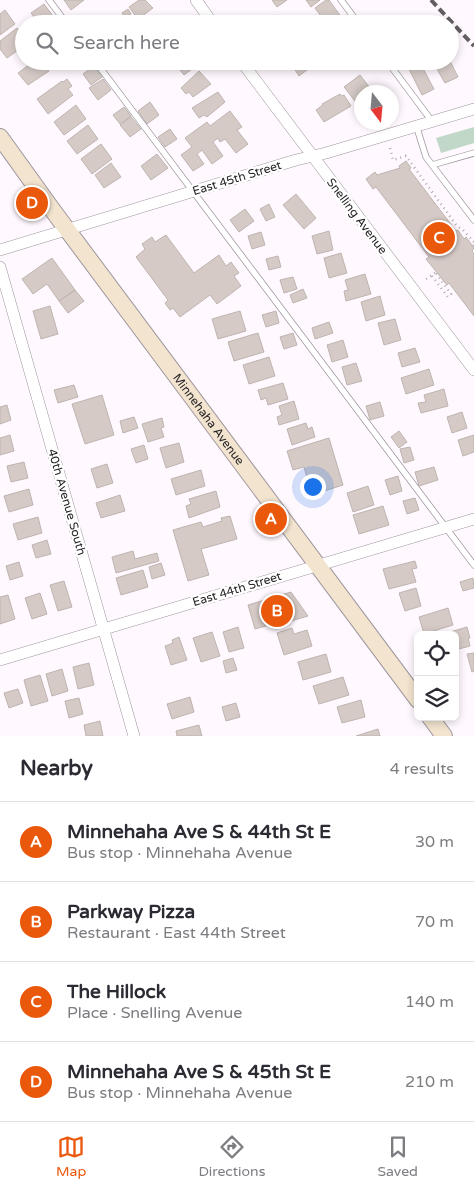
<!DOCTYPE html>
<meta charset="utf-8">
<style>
body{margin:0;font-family:"Varela Round",sans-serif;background:#f7f7f7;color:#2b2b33}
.controls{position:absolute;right:15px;bottom:15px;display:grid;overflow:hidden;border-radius:8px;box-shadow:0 2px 8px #0003}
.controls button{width:45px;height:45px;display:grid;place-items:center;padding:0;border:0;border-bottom:1px solid #e1e1e2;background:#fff;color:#2b2b33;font:25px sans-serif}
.compass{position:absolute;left:354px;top:85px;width:45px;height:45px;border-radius:50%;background:#fff;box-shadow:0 2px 8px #0003;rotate:164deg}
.you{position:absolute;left:312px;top:486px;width:18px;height:18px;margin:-12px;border:4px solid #fff;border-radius:50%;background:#1a73e8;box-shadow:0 0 0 8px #1a73e833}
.badge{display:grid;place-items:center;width:32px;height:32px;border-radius:50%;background:#ea580c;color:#fff;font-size:16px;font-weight:700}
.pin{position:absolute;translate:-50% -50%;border:2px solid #fff;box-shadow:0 1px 5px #0006}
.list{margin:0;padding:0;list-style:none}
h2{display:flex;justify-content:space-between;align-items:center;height:65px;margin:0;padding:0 20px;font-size:21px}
h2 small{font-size:16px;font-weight:400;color:#7c7c81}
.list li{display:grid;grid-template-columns:32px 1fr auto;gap:15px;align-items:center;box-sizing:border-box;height:80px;padding:0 20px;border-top:1px solid #e1e1e2}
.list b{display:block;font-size:19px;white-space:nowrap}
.list p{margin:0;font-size:16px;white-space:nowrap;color:#7c7c81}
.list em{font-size:16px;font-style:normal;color:#7c7c81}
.icon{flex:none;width:28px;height:28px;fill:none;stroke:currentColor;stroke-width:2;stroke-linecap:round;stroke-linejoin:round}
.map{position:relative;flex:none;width:474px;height:736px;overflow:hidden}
.search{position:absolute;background:#fff;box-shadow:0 2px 8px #0003;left:15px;right:15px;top:15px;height:55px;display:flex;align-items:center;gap:12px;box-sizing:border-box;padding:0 18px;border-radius:28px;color:#7c7c81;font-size:19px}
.sheet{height:385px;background:#fff}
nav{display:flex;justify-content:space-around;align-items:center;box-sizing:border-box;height:70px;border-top:1px solid #e1e1e2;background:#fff;font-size:14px;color:#7c7c81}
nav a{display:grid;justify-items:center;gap:2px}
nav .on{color:#ea580c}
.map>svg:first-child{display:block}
</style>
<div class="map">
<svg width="474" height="736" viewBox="0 0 474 736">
<rect width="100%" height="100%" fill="#fff8fe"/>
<path fill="#c1d8c8" d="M474 127V143L441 153 436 138Z"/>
<path fill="#d5cac6" stroke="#beb4b0" d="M64 0H84L71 10Z
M139 0H145L153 8 138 19 129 7Z
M272 0H287L277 7Z
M306 0H320L311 7Z
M326 0H329L342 18 334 24H325L326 23 315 8Z
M44 4 53 16 42 24H39L31 13Z
M128 9 131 14 125 18 122 13Z
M5 10 15 24 0 35V14Z
M278 15 284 24H266Z
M81 16 86 24H74L73 22Z
M158 16 165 23 147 24Z
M347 16 353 24H341L339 22Z
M17 28 24 37V46L7 58 0 49V41Z
M34 61H49L51 65 47 68 49 71 28 85 18 73Z
M193 61 196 66 184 75 174 62Z
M291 61H313L315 64 299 76 290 62Z
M439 61H450L458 77 445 83 434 64Z
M420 63 434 89 422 95 409 69Z
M94 66 102 77 91 85 83 74Z
M199 71 211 84 193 97 189 92 186 94 181 88Z
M360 75 373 92H362V110L344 87Z
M67 79 72 86 68 89 73 95 48 114 37 99 62 81 63 82Z
M103 79 111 90 98 100 89 88Z
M218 92 225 102 207 117 204 115 199 118 192 108Z
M340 94 342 96 344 95 351 106 324 122 316 110 323 105 322 104Z
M150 102 159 115 147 124 138 111Z
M76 105 86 119 64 135 54 122Z
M124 107 131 116 120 124 113 115Z
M230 111 242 127 237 130 248 144 236 153 225 139 220 142 218 138 213 142 223 156 212 164 202 150 197 154 204 164 193 171 181 155 192 147 185 138 207 122 210 126Z
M131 117 141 129 130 137 120 125Z
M88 125 98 139 77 154 67 141Z
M170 129 177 139 165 147 158 137Z
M101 144 112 159 92 174 81 159Z
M157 154 168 168 151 180 141 166Z
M406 161 411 168 409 169 456 231 458 230 464 239 466 237 474 248 472 251 474 254V316L449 283 447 285 426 259 429 257 376 187 373 189 366 179 375 172 377 175 400 168 399 166Z
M111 163 121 177 104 188 95 175Z
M296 194 316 218 304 229 283 205Z
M269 204 275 217 266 221 260 209Z
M245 209 254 221 239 232 230 220Z
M329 231 333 250 317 254 312 236Z
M261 232 265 245 252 249 248 236Z
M166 235 194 273 219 255 226 266 231 262 239 273 234 276 241 286 217 304 210 295 180 317 173 308 170 310 165 303 168 300 136 257 145 249 142 244 152 237 155 242Z
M341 253 347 273 329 278 324 258Z
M278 256 281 267 269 270 266 259Z
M52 258 75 290 59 301 47 284 33 294 22 279Z
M365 274 371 294 346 301 344 291 348 290 345 280Z
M293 277 297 289 284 293 280 280Z
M303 289 307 298 293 303 290 295Z
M75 290 84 301 68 313 59 301Z
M380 296 385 315 366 321 361 302Z
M50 306 58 334 41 339 33 311Z
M240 311 246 331 218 339 212 319Z
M276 311 279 323 266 327 262 315Z
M395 319 401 340 384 345 378 323Z
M329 322 333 333 315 339 312 328Z
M258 333 264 352 234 361 228 342Z
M293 333 297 345 284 349 280 337Z
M343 340 348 357 332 362 327 345Z
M415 348 420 362 402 367 398 353Z
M269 357 275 376 249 384 243 365Z
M356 363 362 381 347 385 342 367Z
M429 369 434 385 406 394 401 378Z
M283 383 288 399 268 405 266 398 261 400 258 390Z
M74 385 78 397 58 403 54 390Z
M444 389 448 406 421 413 418 403 426 402 424 395Z
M102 395 114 435 85 444 72 404Z
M294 401 299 419 279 425 277 417 282 415 279 406Z
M380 402 384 416 370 420 366 406Z
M7 405 11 420 0 424V407Z
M462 412 467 428 452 433 447 417Z
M134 417 138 428 123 433 120 421Z
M162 418 164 427 161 428 164 437 148 442 142 424Z
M306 423 308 429 312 427 315 437 292 445 287 429Z
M399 431 407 442 399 448 391 437Z
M10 435 14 451 0 455V438Z
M474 435V452L463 456 458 440Z
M329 438 343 485 312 495 304 467 293 470 287 451Z
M179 443 184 462 166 468 160 448Z
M144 445 148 459 136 463 131 449Z
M410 447 414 460 404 463 400 449Z
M24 462 28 478 11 482 7 466Z
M107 464 113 483 97 488 91 469Z
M434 467 438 480 419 486 415 472Z
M201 470 205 486 176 495 171 479Z
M398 476 402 491 390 495 385 480Z
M368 486 374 505 353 512 347 493Z
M29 489 33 505 9 512 4 496Z
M216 491 220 507 189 518 186 506 191 504 189 499Z
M120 495 125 511 101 518 96 503Z
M415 498 419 510 407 514 403 501Z
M383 506 389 525 359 534 353 515Z
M230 516 237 539 201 549 209 575 188 581 173 530 201 522 203 527 222 521 221 518Z
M38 517 42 533 18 540 13 524Z
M47 540 51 554 36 558 32 545Z
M133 551 135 559 157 553 159 561 116 573 112 557Z
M415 561 417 568 412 569 416 582 389 589 383 569Z
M19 562 23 576 10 580 6 566Z
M161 563 165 575 152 579 149 567Z
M143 570 148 587 121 595 116 578Z
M473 578 474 588 463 591 460 582Z
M64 581 72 607 58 611 50 585Z
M416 588 421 606 405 611 399 593Z
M291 592 308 616 284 623 283 621 255 629 248 605Z
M40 593 47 614 32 619 25 598Z
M8 595 15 619 0 624V597Z
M448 608 453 625 424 634 419 617Z
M238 627 244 648 229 652 223 632Z
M467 627 470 638H468L470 646 455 650V635H440Z
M292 628 294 634 307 630 312 646 284 655 277 633Z
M212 632 220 656 201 662 193 638Z
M179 637 187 660 171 665 165 646 173 643 172 640Z
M474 653V671L472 672 467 654Z
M326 654 331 672 303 680 298 662Z
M233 658 237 670 226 673 223 661Z
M89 663 94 685 78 689 73 667Z
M62 669 68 691 52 696 46 674Z
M40 675 48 701 31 706 24 680Z
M343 677 349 695 319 704 313 686Z
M18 689 23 703 9 708 4 693Z
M190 697 194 712 172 719 167 704Z
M79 698 83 714 69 718 65 701Z
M361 700 365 717 342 723 337 707Z
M236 703 240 717 226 721 222 707Z
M100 721 103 736H86L84 725Z
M199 725 202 736H177L176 731Z
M378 729 380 736H356Z"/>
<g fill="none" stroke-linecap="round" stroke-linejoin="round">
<g stroke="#9d969d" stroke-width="7">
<path id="service" d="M49 0 67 24
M341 0 359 24
M95 61 474 565
M387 61 431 120
M416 125 426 157 432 165
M474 153 432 165 474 220"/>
</g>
<g stroke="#9d969d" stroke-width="12">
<path id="minor" d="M196 0 213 24
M241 61 474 370
M0 250 296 160 326 153 474 109
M0 267 134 736
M0 660 474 519"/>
</g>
<g stroke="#9d969d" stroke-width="18">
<g id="secondary">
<path id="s1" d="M0 137 51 208 418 700"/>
<path d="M430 717 444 736"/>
</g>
</g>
<path stroke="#b0aaaf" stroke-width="2.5" stroke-dasharray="1 4" stroke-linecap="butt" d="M390 148 393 160 406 156 457 226 463 230 474 242
M473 246 474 245
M432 276 448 297 451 294 436 273
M426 279 436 272"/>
<use href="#service" stroke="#fff" stroke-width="5.5"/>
<use href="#minor" stroke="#fff" stroke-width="11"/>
<use href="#secondary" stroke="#f2e4cf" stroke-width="16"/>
<path stroke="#625e62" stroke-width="4" stroke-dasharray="8 4" stroke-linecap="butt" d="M431 0 474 46"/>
</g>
<g text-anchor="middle" stroke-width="4.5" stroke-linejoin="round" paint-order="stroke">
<g font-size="12" fill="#272427" stroke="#fff">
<text transform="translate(237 178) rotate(-17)" y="4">East 45th Street</text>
<text transform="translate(357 216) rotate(53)" y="4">Snelling Avenue</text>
<text dy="4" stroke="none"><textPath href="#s1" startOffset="351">Minnehaha Avenue</textPath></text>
<text transform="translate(67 502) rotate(74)" y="4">40th Avenue South</text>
<text transform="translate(237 589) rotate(-17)" y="4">East 44th Street</text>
</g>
</g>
</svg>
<div class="controls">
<button><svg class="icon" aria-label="locate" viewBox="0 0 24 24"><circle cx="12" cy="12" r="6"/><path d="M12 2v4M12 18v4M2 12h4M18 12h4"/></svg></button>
<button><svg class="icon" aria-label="layers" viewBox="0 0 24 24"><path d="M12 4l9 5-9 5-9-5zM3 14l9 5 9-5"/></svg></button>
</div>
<svg class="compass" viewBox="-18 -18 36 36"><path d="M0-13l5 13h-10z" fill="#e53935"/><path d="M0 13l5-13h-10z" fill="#7c7c81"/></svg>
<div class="you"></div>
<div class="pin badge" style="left:271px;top:519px">A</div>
<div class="pin badge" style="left:277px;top:611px">B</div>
<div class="pin badge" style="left:439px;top:238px">C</div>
<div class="pin badge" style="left:32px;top:203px">D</div>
<div class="search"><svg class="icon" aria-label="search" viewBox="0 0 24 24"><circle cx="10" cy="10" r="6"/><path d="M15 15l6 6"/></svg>Search here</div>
</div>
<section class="sheet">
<h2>Nearby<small>4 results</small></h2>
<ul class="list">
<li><span class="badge">A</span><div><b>Minnehaha Ave S &amp; 44th St E</b><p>Bus stop · Minnehaha Avenue</p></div><em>30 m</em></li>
<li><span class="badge">B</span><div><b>Parkway Pizza</b><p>Restaurant · East 44th Street</p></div><em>70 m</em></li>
<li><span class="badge">C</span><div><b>The Hillock</b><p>Place · Snelling Avenue</p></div><em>140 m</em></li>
<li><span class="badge">D</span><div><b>Minnehaha Ave S &amp; 45th St E</b><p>Bus stop · Minnehaha Avenue</p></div><em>210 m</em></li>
</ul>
</section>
<nav>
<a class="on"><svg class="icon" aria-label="map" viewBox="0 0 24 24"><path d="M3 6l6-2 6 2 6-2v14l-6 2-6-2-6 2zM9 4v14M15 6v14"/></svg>Map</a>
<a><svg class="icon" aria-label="directions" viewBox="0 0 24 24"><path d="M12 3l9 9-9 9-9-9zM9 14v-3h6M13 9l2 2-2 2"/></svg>Directions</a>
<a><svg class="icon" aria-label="saved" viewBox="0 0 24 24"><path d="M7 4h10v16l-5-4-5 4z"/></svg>Saved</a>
</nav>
